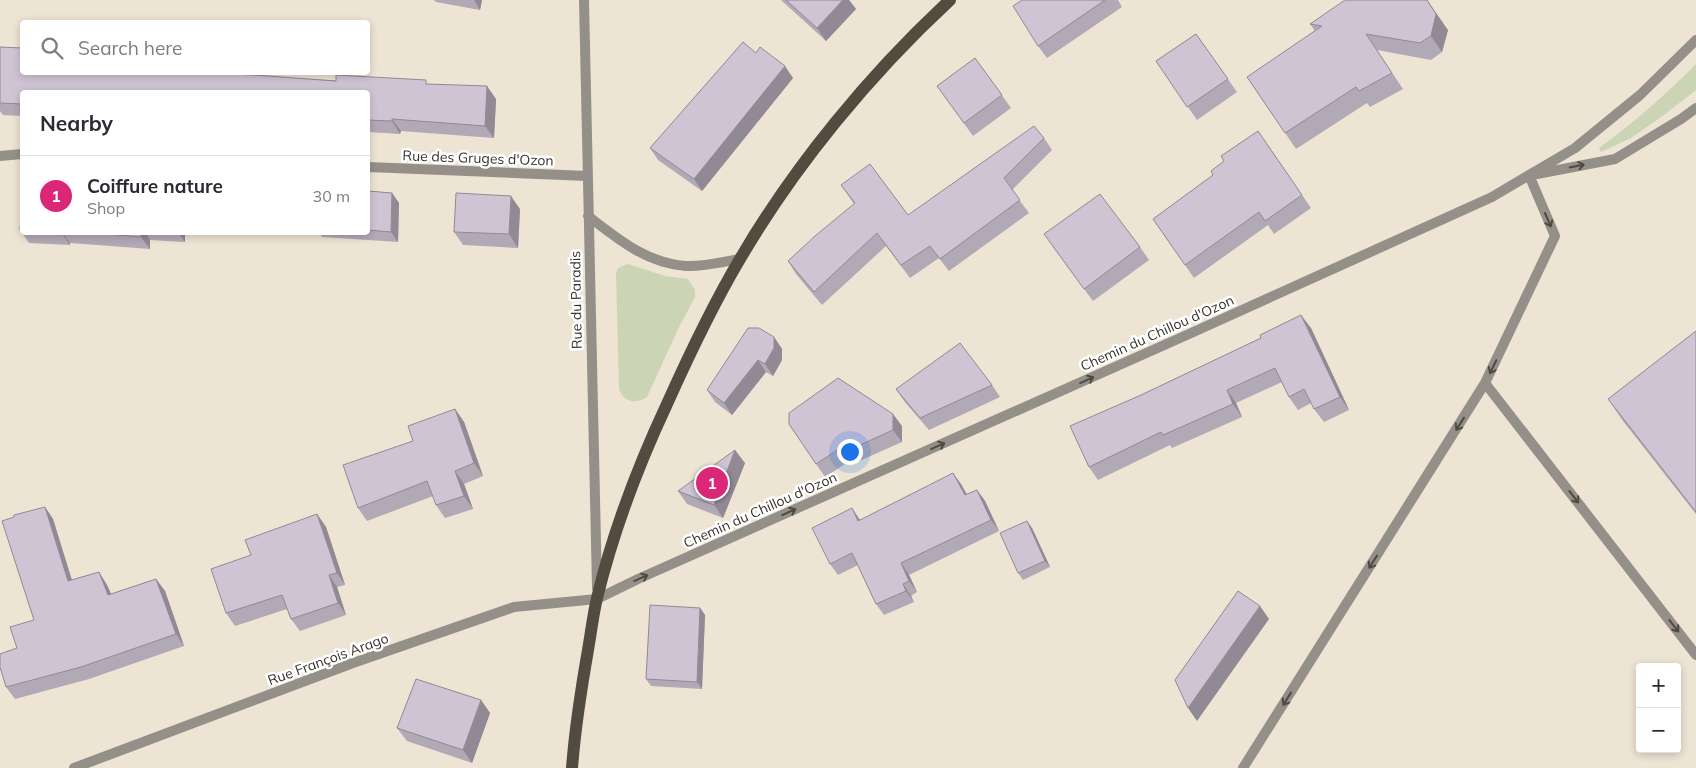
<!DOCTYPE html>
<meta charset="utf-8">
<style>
body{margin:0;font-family:Mulish,sans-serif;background:#f7f7f7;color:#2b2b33}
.controls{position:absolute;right:15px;bottom:15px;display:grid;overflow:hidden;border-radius:5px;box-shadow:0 2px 8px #0003}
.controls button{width:45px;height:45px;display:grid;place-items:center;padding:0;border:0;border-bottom:1px solid #e1e1e2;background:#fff;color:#2b2b33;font:25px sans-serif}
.you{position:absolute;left:849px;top:451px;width:18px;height:18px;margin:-12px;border:4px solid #fff;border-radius:50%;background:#1a73e8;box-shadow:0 0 0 8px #1a73e833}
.badge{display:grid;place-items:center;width:32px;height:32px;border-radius:50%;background:#db2777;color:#fff;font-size:16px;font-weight:700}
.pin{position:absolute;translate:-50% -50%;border:2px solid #fff;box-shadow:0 1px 5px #0006}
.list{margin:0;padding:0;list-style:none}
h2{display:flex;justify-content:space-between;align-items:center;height:65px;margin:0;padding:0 20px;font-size:21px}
h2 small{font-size:16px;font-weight:400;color:#7c7c81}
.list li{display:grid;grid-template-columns:32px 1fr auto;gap:15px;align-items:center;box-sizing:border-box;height:80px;padding:0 20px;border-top:1px solid #e1e1e2}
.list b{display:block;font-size:19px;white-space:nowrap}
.list p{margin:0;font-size:16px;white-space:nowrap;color:#7c7c81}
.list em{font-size:16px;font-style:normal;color:#7c7c81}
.icon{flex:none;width:28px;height:28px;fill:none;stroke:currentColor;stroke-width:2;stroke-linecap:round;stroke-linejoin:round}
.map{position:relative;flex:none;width:1696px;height:768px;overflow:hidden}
.search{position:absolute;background:#fff;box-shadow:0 2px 8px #0003;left:20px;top:20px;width:350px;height:55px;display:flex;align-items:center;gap:12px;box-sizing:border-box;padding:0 18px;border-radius:5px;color:#7c7c81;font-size:19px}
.panel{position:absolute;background:#fff;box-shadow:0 2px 8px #0003;left:20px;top:90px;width:350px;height:145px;border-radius:5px}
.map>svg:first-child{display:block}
</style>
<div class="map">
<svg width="1696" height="768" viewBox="0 0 1696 768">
<rect width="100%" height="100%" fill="#ede4d3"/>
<path fill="#cbd5b6" d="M1696 64V90L1660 118 1631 138 1601 152 1599 148C1634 123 1666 94 1696 64Z
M628 264 665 276 688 279 695 290V297L678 329 647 397C635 405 623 402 619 388L616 273 618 268Z"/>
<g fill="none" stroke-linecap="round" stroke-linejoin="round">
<path stroke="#949089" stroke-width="10" d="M1529 175 1555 236 1485 383 1696 655
M1243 768 1485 383"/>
<path stroke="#949089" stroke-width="10" d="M0 156 22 154
M368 167 587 176
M1537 174 1615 159 1681 119 1696 108
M74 768 353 663 514 607 597 599 638 579 1189 334 1492 197 1575 148 1640 95 1696 40"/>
<path stroke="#949089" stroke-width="10" d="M584 0 597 588
M588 216C618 239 646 263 686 266 703 267 722 262 740 259"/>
<path stroke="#524c40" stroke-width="12" d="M572 768C575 728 581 690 588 650 591 633 593 615 597 598 613 532 638 466 667 404 689 355 712 306 740 259 795 165 870 74 950 0"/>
</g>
<path fill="#b2a9b6" d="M434 0H482L480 10 436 2Z
M781 0H849L856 9 826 41Z
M1022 0H1118L1122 7 1047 58 1038 46Z
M1310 24 1448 30 1442 52 1431 60 1377 50 1403 89 1370 107 1367 103 1296 149 1247 77 1315 31Z
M1196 34 1237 92 1197 120 1156 61Z
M0 47 22 72 156 73 429 84 496 99 494 138 401 131 400 134 368 132V92H22V116L3 115 0 111Z
M756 53 793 78 702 191 658 160 650 148Z
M975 58 1011 108 973 136 937 86Z
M1258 131 1311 208 1274 234 1268 225 1194 278 1153 219 1213 175 1224 161Z
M1044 138 1052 150 1012 190 1029 213 949 271 939 258 910 278 886 246 822 305 796 274 788 261 854 204 841 185 908 215Z
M368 191 392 193 399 203 398 242 322 237 319 232H368Z
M22 204V232H185V242L150 240V249L70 243V245L29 243 20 230Z
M520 209 518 248 463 245 454 232Z
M229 232H259V235Z
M1053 247H1140L1149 260 1093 301Z
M1311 328 1349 410 1324 422 1314 409 1311 403 1298 410 1289 397 1282 382 1236 403 1242 417 1172 448 1170 445 1098 480 1089 467Z
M1696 331V514L1623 421 1608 399Z
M774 337 782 349V360L773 376 766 372 732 415 715 402 707 390Z
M992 385 1000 397 929 430 904 401 896 389Z
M455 409 464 422 483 476 464 484 473 509 445 518 436 505 433 496 367 521 358 508 413 441Z
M789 424 902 426V442L857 462 854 458 825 477Z
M745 463 723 518 687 504 678 491Z
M961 484 967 494 977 490 985 501 999 531 909 575 917 592 911 596 914 602 884 615 876 604 858 565 838 575 830 564 860 520Z
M45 507 53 519 72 580 99 572 107 585 111 594 156 579 165 591 184 646 89 679 15 699 6 687 17 648 34 620Z
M317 514 326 527 345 585 337 587 346 615 300 631 291 619 287 609 235 626 226 613 251 555Z
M1032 528 1050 567 1023 580 1018 573Z
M700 608 705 615 702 689 651 686 646 679Z
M481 700 490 713 472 763 407 741 397 728Z"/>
<path fill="#918994" d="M474 0H482L480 10Z
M843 0H849L856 9 826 41 817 28Z
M1427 0 1448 30 1442 52 1431 36Z
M785 66 793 78 702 191 694 179Z
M487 86 496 99 494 138 485 126Z
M392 119 401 131 400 134 392 121Z
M392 193 399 203 398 242 391 232Z
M511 196 520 209 518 248 509 234Z
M61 232H62L70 243V245Z
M141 232H145L150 240V249L141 237Z
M178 232H185V242Z
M1301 315 1311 328 1349 410 1340 397Z
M774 337 782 349V360L773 376 765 364Z
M758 360 766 372 732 415 724 403Z
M1227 390 1236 403 1242 417 1233 404Z
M455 409 464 422 483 476 474 463Z
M893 414 902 426V442L893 430Z
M735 450 745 463 723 518 714 505Z
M455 471 464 484 473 509 464 496Z
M953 473 961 484 973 507 965 495Z
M977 490 985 501 999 531 991 520Z
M45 507 53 519 76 594 68 581Z
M852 508 860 520 858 521Z
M317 514 326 527 345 585 337 573Z
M1027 521 1032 528 1050 567 1045 561Z
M901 563 909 575 917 592 909 581Z
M99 572 107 585 117 607 108 595Z
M329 575 337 587 346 615 338 603Z
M156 579 165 591 184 646 176 634Z
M903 584 911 596 914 602 906 591Z
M1260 606 1269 619 1197 721 1188 708Z
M700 608 705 615 702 689 697 682Z
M481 700 490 713 472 763 463 750Z"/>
<path fill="#cfc4d4" stroke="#918994" d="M786 0H843L817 28Z
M1022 0H1105L1038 46 1013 6Z
M1345 0H1427L1436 14 1431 36 1420 43 1366 34 1392 73 1359 91 1356 87 1285 133 1247 77 1322 26 1310 24Z
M1196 34 1228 79 1187 107 1156 61Z
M743 42 756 53 760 47 785 66 694 179 650 148Z
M0 47 22 48V72H137L156 73V72H178L254 75 336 81V75L426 80V84L487 86 485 126 392 119V121L368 120V92H22V104L0 103Z
M975 58 1002 95 964 123 937 86Z
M1034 126 1044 138 1004 178 1020 200 940 259 930 246 901 265 877 233 814 292 788 261 815 236 855 203 841 185 870 164 908 215Z
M1258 131 1302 195 1265 221 1259 212 1185 265 1153 219 1213 175 1211 171 1224 161 1221 156Z
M368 191 392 193 391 232 368 230Z
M456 193 511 196 509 234 454 232Z
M1100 194 1140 247 1084 289 1044 234Z
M22 204V230H20Z
M85 232H141V237Z
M1301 315 1340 397 1314 409 1304 389 1289 397 1275 368 1227 390 1233 404 1163 435 1161 432 1089 467 1070 426 1141 395 1261 338 1260 335Z
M748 328H759L774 337V348L765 364 758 360 724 403 707 390Z
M1696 331V512L1608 399Z
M960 343 992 385 920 418 896 389Z
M838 378 893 414V430L849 450 845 445 816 464 789 424V413Z
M455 409 474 463 455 471 464 496 436 505 427 481 358 508 343 465 413 441 408 426Z
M735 450 714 505 678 491Z
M953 473 965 495 977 490 991 520 901 563 909 581 903 584 906 591 876 604 852 553 830 564 812 528 852 508 858 521Z
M45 507 68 581 99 572 108 595 156 579 176 634 81 667 6 687 0 667V654L17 648 10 627 34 620 2 521 14 517V515Z
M317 514 337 573 329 575 338 603 291 619 282 595 226 613 211 569 251 555 245 540Z
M1027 521 1045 561 1018 573 1000 533Z
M1238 591 1260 606 1188 708 1175 680Z
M650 605 700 608 697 682 646 679Z
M416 679 481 700 463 750 397 728Z"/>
<defs><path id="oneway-shaft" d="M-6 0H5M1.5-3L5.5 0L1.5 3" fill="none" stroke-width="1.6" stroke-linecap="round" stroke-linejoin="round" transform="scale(1.25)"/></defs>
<g stroke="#4e4a43">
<use href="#oneway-shaft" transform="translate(1577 166) rotate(-11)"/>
<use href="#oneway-shaft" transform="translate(1548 220) rotate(66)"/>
<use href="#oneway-shaft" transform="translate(1493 367) rotate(116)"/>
<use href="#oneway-shaft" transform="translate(1087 380) rotate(-24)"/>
<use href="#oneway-shaft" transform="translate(1460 424) rotate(122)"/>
<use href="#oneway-shaft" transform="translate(938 446) rotate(-24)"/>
<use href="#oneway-shaft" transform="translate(1574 497) rotate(52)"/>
<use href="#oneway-shaft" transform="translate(789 512) rotate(-24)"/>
<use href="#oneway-shaft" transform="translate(1373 562) rotate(122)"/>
<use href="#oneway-shaft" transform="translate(641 578) rotate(-24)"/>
<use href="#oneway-shaft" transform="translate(1674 626) rotate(52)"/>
<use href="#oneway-shaft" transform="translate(1287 699) rotate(122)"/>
</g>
<g text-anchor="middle" stroke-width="5" stroke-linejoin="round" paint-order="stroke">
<g font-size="14" fill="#36332c" stroke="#fff">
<text transform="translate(478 158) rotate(2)" y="5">Rue des Gruges d'Ozon</text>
<text transform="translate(576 300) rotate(-91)" y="5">Rue du Paradis</text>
<text transform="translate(1157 333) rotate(-24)" y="5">Chemin du Chillou d'Ozon</text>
<text transform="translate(760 510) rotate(-24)" y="5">Chemin du Chillou d'Ozon</text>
<text transform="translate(328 659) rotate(-20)" y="5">Rue François Arago</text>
</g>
</g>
</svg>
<div class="controls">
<button>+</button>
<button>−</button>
</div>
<div class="you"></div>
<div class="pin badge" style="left:712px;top:483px">1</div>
<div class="search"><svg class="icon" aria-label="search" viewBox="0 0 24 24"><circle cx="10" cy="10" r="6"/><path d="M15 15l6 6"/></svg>Search here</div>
<section class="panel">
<h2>Nearby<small></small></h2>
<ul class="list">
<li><span class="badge">1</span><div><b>Coiffure nature</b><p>Shop</p></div><em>30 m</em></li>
</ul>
</section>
</div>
